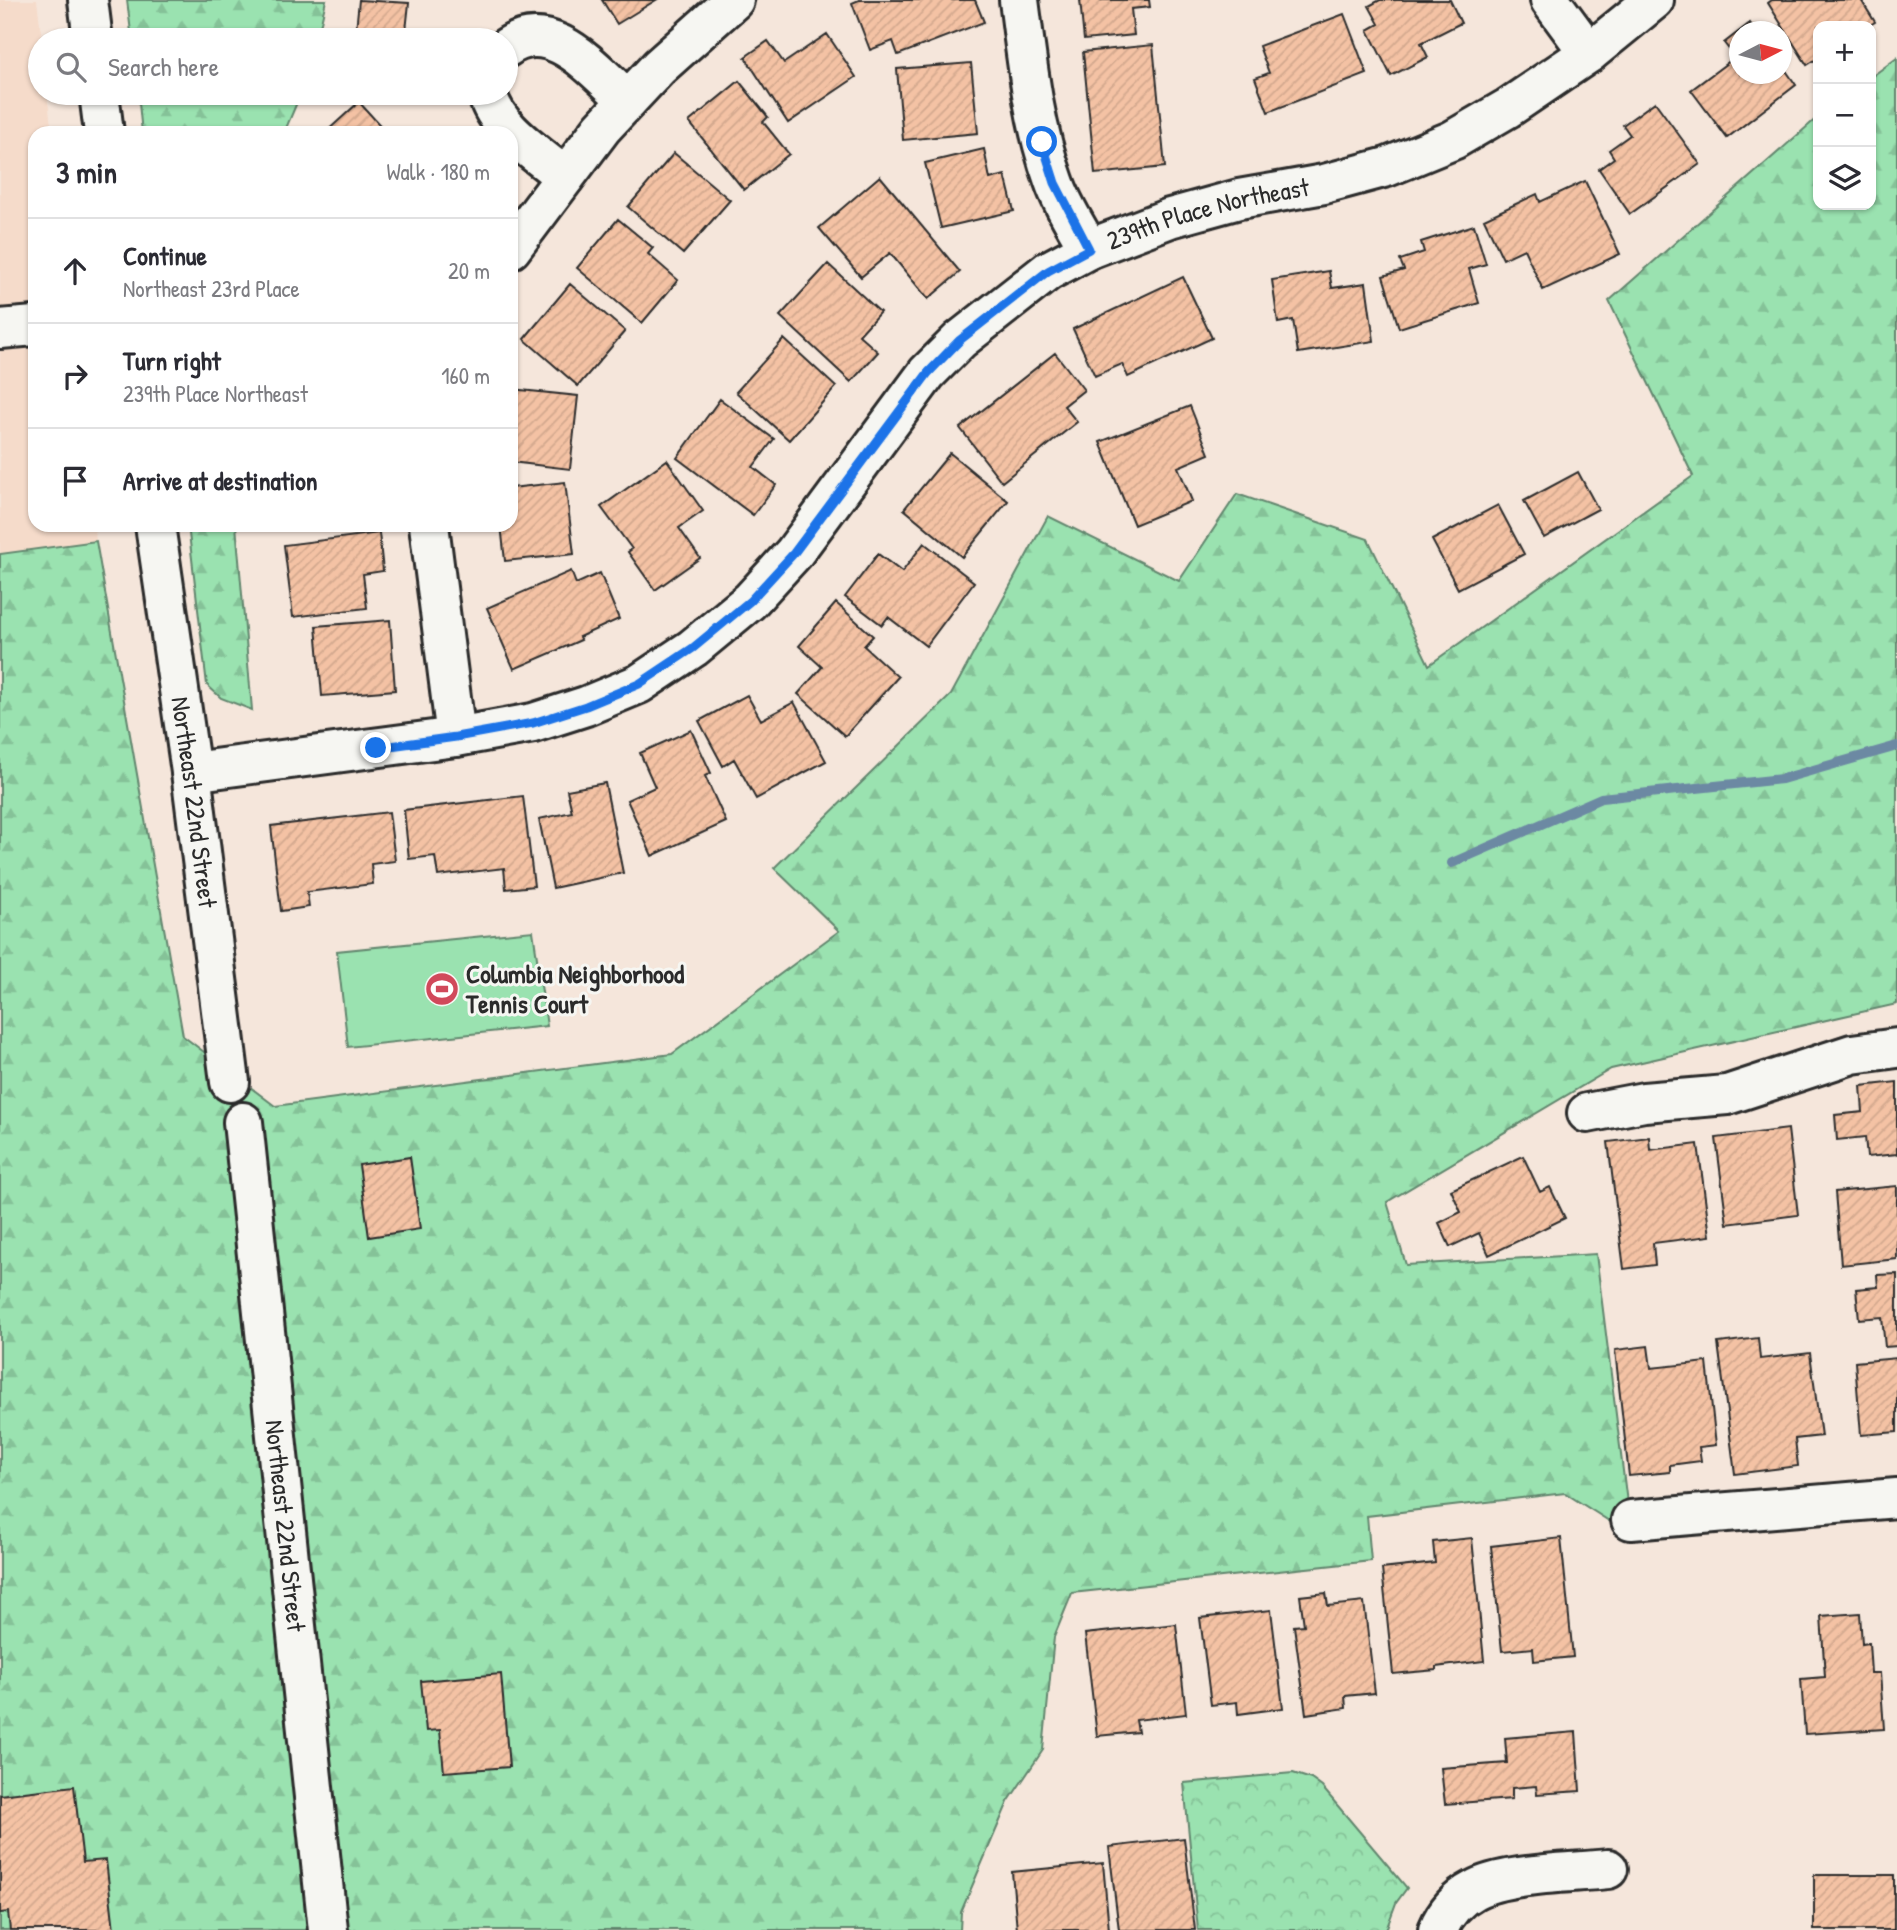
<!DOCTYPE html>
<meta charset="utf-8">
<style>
body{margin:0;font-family:"Patrick Hand",sans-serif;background:#f2f2f3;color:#2b2b33}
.controls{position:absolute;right:21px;top:21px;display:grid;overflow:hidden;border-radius:14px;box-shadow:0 2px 5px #0004}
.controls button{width:63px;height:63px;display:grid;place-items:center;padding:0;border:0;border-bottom:2px solid #e1e1e2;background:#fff;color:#2b2b33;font:35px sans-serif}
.compass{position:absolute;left:1729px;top:21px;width:63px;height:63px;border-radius:50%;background:#fff;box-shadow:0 2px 5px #0004;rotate:84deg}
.stop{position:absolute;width:21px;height:21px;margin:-16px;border:5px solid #1a73e8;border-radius:50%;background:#fff}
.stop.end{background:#1a73e8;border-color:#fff;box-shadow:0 2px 7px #0008}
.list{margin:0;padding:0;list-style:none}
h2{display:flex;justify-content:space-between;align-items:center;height:91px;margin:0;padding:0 28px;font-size:30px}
h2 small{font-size:23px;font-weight:400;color:#7c7c81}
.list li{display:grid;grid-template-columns:46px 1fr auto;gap:21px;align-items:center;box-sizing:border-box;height:105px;padding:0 28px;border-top:2px solid #e1e1e2}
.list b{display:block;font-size:26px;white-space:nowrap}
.list p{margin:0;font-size:23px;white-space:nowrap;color:#7c7c81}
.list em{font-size:23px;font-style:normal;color:#7c7c81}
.icon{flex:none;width:38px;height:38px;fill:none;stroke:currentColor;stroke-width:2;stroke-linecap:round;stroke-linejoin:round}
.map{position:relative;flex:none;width:1897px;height:1930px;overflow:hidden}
.search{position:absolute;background:#fff;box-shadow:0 2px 5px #0004;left:28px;top:28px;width:490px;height:77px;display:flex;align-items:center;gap:18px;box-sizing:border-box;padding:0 24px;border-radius:38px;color:#7c7c81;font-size:26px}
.panel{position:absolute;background:#fff;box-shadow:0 2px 5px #0004;left:28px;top:126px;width:490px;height:406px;border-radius:21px}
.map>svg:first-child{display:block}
</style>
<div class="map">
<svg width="1897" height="1930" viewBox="0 0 1897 1930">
<defs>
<pattern id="forest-firs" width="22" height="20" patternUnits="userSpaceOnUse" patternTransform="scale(1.75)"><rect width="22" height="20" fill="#9ae2b0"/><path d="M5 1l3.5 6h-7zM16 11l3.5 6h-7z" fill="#85c298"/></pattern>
<pattern id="park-crowns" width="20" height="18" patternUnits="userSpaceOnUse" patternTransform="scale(1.75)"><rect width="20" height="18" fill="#9ae2b0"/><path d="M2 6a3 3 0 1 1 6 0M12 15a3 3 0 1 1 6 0" fill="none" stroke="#85c298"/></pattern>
<pattern id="building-hatch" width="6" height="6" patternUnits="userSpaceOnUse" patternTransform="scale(1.75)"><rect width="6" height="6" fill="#f4c2a4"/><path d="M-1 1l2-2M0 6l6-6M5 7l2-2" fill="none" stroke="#d1a78d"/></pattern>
</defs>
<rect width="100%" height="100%" fill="#f5e6db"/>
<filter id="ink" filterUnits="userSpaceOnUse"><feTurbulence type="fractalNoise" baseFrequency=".0143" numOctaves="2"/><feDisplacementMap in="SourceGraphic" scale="14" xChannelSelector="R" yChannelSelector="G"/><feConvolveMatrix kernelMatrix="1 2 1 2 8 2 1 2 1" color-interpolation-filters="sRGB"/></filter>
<g filter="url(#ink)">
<path fill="#f5dbca" d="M0 0H37L42 40 40 93H47L52 133H35V525H94L96 541 0 554Z"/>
<path fill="url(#forest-firs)" stroke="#62866e" stroke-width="2" d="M127 0H326L317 40H132Z
M1897 58V1004L1611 1069 1387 1202 1406 1265 1596 1254 1631 1535 1565 1493 1367 1516 1371 1561 1072 1593 1054 1637 1043 1750 1008 1802 961 1912 960 1930H0V554L96 541 183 1036 275 1106 672 1054 839 931 774 868 951 695 1048 516 1179 581 1237 494 1368 539 1429 665 1693 476 1609 301 1818 117V205H1871V77Z
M138 93H301L284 133H142Z
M188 525H236L252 710 221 698 207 685Z"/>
<path fill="url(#park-crowns)" stroke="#62866e" stroke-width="2" d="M1293 1773 1311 1779 1322 1787 1407 1888 1396 1903 1386 1930H1198L1184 1783Z"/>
<path fill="#9ae2b0" stroke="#62866e" stroke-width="2" d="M533 931 547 1026 348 1047 337 951Z"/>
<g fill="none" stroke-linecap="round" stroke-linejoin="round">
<path stroke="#6c89a3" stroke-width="10" d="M1452 863 1601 798 1782 779 1897 746"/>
</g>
<path fill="url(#building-hatch)" stroke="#2b2b2b" stroke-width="2" d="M359 0 409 3 405 40H355Z
M602 0H656L617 24Z
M859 0H975L984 22 898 55 893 41 870 50 852 3Z
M1080 0H1149L1150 7 1131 9 1134 35 1084 40Z
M1380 0H1450L1461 23 1421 43 1428 57 1391 76 1368 30 1379 24 1369 6Z
M1772 0H1861L1875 22 1868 26H1818V58L1807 65 1768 3Z
M1344 14 1367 74 1268 112 1255 78 1269 73 1259 46Z
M1750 23 1756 32H1740V74H1782V65L1796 85 1727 138 1691 90 1735 57 1724 43Z
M827 34 856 77 788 123 745 57 768 41 784 63Z
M1153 45 1165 167 1095 174 1083 52Z
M971 63 978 133 903 140 897 69Z
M739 81 768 117 763 122 789 154 744 190 689 122Z
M359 102 387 133H325Z
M1655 102 1700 164 1630 214 1599 169 1614 158 1609 150 1630 135 1623 125Z
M984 149 990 179 1005 175 1014 211 941 228 925 163Z
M674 153 730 200 683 254 628 207Z
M880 176 960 272 928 299 890 253 861 277 819 228Z
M1585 181 1620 254 1543 290 1524 249 1503 259 1484 219 1537 194 1540 202Z
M618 219 653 248 648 254 678 280 642 323 577 268Z
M1474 225 1486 264 1469 269 1479 303 1399 328 1383 276 1404 270 1400 260 1424 252 1421 242Z
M828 264 880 312 859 335 878 352 851 382 780 316Z
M1329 271 1332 288 1366 283 1374 341 1298 353 1293 320 1278 323 1272 280Z
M1183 277 1212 338 1128 377 1122 364 1095 376 1073 329Z
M570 284 625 331 578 386 524 339Z
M784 339 836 387 789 440 736 392Z
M1055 353 1084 390 1064 406 1077 422 1002 482 960 428Z
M511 389 578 396 570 469 511 462Z
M720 399 774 439 753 467 776 485 753 515 677 458Z
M1190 406 1209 454 1178 467 1192 501 1134 525 1100 442Z
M950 453 1008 501 962 557 904 509Z
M667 460 703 511 679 528 700 558 655 590 628 552 632 549 601 507Z
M1578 472 1598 509 1544 538 1524 501Z
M565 482 574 554 505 561 501 525H511V488Z
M1498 505 1524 554 1458 589 1432 540Z
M303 525H353L303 530Z
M379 533 383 571 363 574 367 608 293 617 284 545Z
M924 543 974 582 926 646 888 617 882 625 845 597 878 554 902 572Z
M571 571 576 584 600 573 619 619 579 637 581 640 514 669 487 608Z
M836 603 873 636 864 646 898 677 845 736 798 694 822 667 799 646Z
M390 620 395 690 322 696 316 626Z
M747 695 761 720 794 702 826 761 756 799 734 759 723 766 699 721Z
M691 730 711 773 705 776 726 822 652 856 627 800 655 787 640 753Z
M605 783 623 873 553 888 539 819 572 812 567 790Z
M523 796 534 886 506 889 504 868 438 876 435 856 409 859 404 810Z
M389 812 395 861 371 864 373 884 307 892 309 907 281 911 271 826Z
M1897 1082V1154L1867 1157 1865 1137 1837 1140 1835 1115 1863 1112 1861 1086Z
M1788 1129 1798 1215 1727 1224 1716 1138Z
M1649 1137 1650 1150 1698 1144 1710 1236 1653 1243 1655 1265 1624 1269 1608 1142Z
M1523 1156 1540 1192 1550 1187 1565 1218 1489 1255 1479 1233 1450 1247 1439 1223 1461 1212 1451 1190Z
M410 1157 420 1229 369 1237 359 1165Z
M1897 1186V1259L1841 1265 1835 1192Z
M1897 1274V1346L1885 1347 1882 1317 1859 1319 1856 1289 1878 1287 1877 1275Z
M1758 1338 1760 1359 1810 1353 1821 1436 1795 1439 1798 1466 1735 1474 1718 1343Z
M1648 1346 1651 1368 1707 1362 1716 1445 1699 1447 1701 1461 1670 1465V1472L1629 1476 1615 1350Z
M1897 1358V1432L1861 1435 1855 1362Z
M1472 1538 1484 1661 1436 1667V1670L1393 1674 1382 1569 1435 1563 1433 1542Z
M1561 1538 1573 1657 1534 1661 1533 1648 1502 1651 1491 1546Z
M1326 1593 1328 1606 1364 1602 1375 1693 1345 1696 1346 1708 1306 1714 1294 1626 1304 1625 1300 1596Z
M1271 1610 1283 1708 1238 1714 1237 1702 1211 1705 1200 1618Z
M1860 1613 1862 1644 1869 1643 1871 1673H1880L1884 1729 1805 1734 1801 1679 1825 1677 1821 1616Z
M1176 1624 1186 1714 1136 1720 1138 1732 1097 1736 1085 1634Z
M501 1674 509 1767 444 1772 440 1730 426 1731 421 1681Z
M1576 1732 1580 1791 1537 1794 1536 1786 1512 1788V1799L1445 1804 1441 1768 1507 1763 1505 1738Z
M74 1786 83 1862 106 1860 114 1930H10L8 1912 0 1913V1795Z
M1184 1838 1195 1930H1119L1109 1847Z
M1103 1863 1109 1930H1017L1012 1872Z
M1814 1875H1894V1930H1814Z"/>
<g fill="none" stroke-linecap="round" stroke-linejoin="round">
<g stroke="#2b2b2b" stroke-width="44">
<g id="minor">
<path d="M88 0 93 40"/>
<path d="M1019 0C1027 61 1033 123 1054 181 1062 205 1077 227 1089 249"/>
<path d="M1550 0 1589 53"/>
<path d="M506 48C552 15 595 72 628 100"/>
<path d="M99 93 104 133"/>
<path d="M487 93C496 129 537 153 565 177"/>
<path d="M511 249 602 128 659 67 734 0"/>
<path d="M0 329 35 326"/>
<path id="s1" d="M155 525 191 772 230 1082"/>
<path d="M429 525 456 737"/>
<path id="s2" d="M191 772 456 737 533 723 586 706 639 684 693 648 750 601 794 553 927 373 960 340 1048 271 1089 249 1170 218 1239 199 1324 184 1387 167 1453 140 1508 108 1589 53 1654 0"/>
<path d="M1587 1113 1644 1102 1727 1095 1852 1054 1897 1048"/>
<path id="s3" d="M243 1122 328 1930"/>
<path d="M1631 1520 1897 1498"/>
<path d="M1438 1930C1445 1913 1457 1899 1474 1890 1504 1873 1573 1873 1608 1869"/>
</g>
</g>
<use href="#minor" stroke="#f6f6f2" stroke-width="38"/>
</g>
</g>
<g fill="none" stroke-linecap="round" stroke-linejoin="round" filter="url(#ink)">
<path stroke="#1a73e8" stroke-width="9" d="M376 748 456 737 533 723 586 706 639 684 693 648 750 601 794 553 928 373 960 340 1048 271 1089 249 1055 183 1042 142"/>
</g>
<defs>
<g id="stadium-disc" transform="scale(1.75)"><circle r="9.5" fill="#d1495b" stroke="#f6f6f2"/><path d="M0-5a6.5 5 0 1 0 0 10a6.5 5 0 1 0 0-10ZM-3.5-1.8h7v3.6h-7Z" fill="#fff"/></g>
</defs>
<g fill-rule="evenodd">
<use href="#stadium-disc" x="442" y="989"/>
</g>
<g text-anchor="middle" stroke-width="6" stroke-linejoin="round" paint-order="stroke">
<g font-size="26" fill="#2b2b2b" stroke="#f6f6f2">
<text dy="9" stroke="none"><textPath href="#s2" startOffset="1216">239th Place Northeast</textPath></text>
<text dy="9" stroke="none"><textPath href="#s1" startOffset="280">Northeast 22nd Street</textPath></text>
<text dy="9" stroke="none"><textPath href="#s3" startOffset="406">Northeast 22nd Street</textPath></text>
</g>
<g font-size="26" font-weight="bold" fill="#2b2b2b" stroke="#f6f6f2" text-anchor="start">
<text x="466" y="983">Columbia Neighborhood<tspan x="466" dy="30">Tennis Court</tspan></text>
</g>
</g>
</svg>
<div class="controls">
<button>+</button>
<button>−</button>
<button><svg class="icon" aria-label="layers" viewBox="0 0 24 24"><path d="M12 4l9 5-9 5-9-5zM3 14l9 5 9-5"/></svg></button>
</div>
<svg class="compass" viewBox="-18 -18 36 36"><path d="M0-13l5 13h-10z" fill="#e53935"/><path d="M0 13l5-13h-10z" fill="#7c7c81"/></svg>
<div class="stop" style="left:1042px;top:142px"></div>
<div class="stop end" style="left:376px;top:748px"></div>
<div class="search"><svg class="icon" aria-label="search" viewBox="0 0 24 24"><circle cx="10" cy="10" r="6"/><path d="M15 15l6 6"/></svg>Search here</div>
<section class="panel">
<h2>3 min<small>Walk · 180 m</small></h2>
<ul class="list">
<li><svg class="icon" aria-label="ahead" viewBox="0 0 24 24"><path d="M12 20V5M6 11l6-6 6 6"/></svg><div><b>Continue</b><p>Northeast 23rd Place</p></div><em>20 m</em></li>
<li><svg class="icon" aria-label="right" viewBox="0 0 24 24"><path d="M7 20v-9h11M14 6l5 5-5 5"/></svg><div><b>Turn right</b><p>239th Place Northeast</p></div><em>160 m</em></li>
<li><svg class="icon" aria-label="arrive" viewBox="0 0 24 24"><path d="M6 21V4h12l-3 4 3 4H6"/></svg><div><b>Arrive at destination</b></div></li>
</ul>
</section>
</div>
